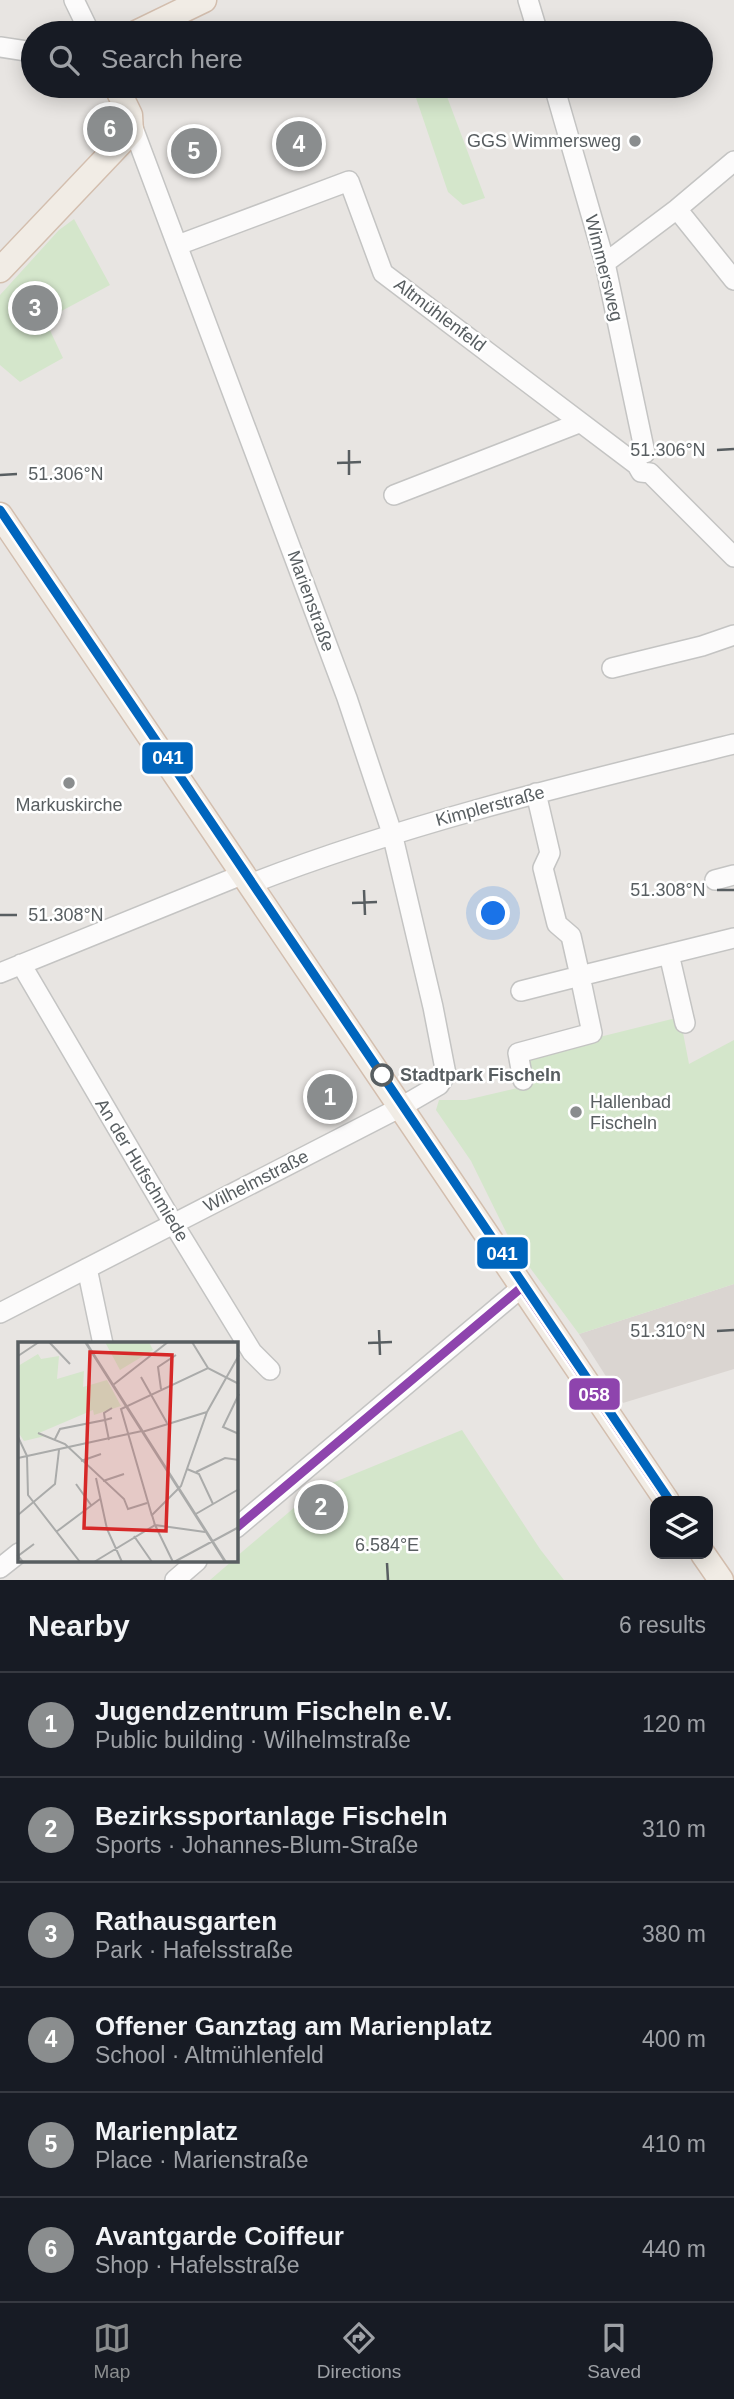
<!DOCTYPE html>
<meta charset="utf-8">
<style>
body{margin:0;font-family:Helvetica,sans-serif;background:#242831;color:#f1f3f6}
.controls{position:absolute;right:21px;bottom:21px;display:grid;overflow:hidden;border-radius:14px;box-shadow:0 4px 18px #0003}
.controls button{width:63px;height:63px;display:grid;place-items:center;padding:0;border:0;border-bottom:2px solid #363941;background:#171b24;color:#f1f3f6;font:35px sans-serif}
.you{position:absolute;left:494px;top:914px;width:24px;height:24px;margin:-18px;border:5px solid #fff;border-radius:50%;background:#1a73e8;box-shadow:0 0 0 10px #1a73e833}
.badge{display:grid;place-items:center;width:46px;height:46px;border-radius:50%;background:#8a8d8e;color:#fff;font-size:23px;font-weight:700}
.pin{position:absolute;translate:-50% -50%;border:4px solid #fff;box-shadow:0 2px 7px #0006}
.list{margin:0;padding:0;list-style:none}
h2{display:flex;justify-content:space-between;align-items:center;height:91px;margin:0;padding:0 28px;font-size:30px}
h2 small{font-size:23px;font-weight:400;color:#9ea1a6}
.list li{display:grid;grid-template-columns:46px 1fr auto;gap:21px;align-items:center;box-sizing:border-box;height:105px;padding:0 28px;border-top:2px solid #363941}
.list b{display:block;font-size:26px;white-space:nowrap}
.list p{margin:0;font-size:23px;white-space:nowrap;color:#9ea1a6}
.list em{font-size:23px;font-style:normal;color:#9ea1a6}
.icon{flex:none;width:38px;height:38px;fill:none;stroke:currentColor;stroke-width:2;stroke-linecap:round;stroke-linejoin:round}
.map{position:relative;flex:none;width:734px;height:1580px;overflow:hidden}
.search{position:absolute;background:#171b24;box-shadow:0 4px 18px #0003;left:21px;right:21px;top:21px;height:77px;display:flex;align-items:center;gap:18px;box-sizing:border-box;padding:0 24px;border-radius:38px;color:#9ea1a6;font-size:26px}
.sheet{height:721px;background:#171b24}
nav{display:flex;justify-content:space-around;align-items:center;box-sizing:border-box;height:98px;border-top:2px solid #363941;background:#171b24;font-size:19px;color:#9ea1a6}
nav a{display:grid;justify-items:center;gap:4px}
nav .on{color:#8a8d8e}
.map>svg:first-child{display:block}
</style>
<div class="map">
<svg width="734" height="1580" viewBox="0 0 734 1580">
<rect width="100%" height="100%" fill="#e8e5e2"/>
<path fill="#dad5d1" d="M734 1284V1369L623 1403 579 1334Z"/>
<path fill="#d4e6cb" d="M412 86H443L485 198 463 205 448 192Z
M74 219 110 285 54 315 47 324 63 358 20 382 0 365V295L59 230Z
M680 1017 689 1064 734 1040V1284L579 1334 511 1242 471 1161 436 1110 439 1100H466L526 1086 523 1056Z
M462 1430 540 1549 564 1580H210L232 1561H236V1557L315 1490Z"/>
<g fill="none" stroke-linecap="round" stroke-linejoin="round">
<g stroke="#c4c4c3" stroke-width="22">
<path id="minor" d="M74 0 90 33
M528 0 538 33
M0 47 33 52
M554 86 605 263 645 453
M677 209 734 280
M178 245 349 181 383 273 637 465 641 472 650 473 734 557
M605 263 677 209 734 161
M394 495 579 423
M612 668 702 646 734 635
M536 793 550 853 543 868 557 924 571 936 580 976 734 938
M715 880 734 875
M250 884C407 823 571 784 734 744
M669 954 685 1023
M21 964 173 1223 252 1352 270 1370
M0 973 244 874
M521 991 580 976 592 1033 518 1053 523 1080
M87 1268 103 1344
M0 1313 401 1107 439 1085 446 1074 433 1007 392 833 347 698 132 125
M236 1528 522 1287
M0 1568 19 1553
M175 1580 197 1561"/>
</g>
<g stroke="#d3beae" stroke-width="27">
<path id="major" d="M136 33 204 0
M0 270 131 132 130 115 116 86
M0 515 667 1501
M703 1554 721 1580"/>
</g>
<use href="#minor" stroke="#fcfbfb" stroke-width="19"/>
<use href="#major" stroke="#f1ece5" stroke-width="24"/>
<g stroke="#fff" stroke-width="14">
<path id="bus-1" d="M522 1287 667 1501
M236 1528 522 1287"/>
</g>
<use href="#bus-1" stroke="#8e44ad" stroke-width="9"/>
<g stroke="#fff" stroke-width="14">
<path id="tram-1" d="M0 510 670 1501"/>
</g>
<use href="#tram-1" stroke="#0065bd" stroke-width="9"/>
</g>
<path fill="none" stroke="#585e61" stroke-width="2.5" d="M349 450V475M717 450 734 449M337 463 361 462M0 475 17 474M364 890 365 915M717 890H734M352 903 377 902M0 915H17M379 1330 380 1355M717 1331 734 1330M368 1343 392 1342M387 1563 388 1580"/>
<g fill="#8a8d8e" stroke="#fff" stroke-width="2.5">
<circle cx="635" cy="141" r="7"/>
<circle cx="69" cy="783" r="7"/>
<circle cx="576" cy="1112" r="7"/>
</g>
<circle fill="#fff" stroke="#585e61" stroke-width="3.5" cx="382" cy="1075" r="10"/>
<g text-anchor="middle" stroke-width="5" stroke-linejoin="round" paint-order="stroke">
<g font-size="18" fill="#585e61" stroke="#fff" text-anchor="end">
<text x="621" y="147">GGS Wimmersweg</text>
<text x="69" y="811" text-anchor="middle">Markuskirche</text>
<text x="590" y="1108" text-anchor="start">Hallenbad<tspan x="590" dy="21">Fischeln</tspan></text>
</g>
<g font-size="18" fill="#585e61" stroke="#fff">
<text transform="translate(604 268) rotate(76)" y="6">Wimmersweg</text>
<text transform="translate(440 315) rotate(37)" y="6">Altmühlenfeld</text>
<text transform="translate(311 601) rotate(70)" y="6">Marienstraße</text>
<text transform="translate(490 806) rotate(-15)" y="6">Kimplerstraße</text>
<text transform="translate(142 1170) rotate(59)" y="6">An der Hufschmiede</text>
<text transform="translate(256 1181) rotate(-27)" y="6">Wilhelmstraße</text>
</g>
<g font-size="18" font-weight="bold" fill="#585e61" stroke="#fff" text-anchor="start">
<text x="400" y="1081">Stadtpark Fischeln</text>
</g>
</g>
<g transform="translate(18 1342)">
<rect width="220" height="220" fill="#e8e5e2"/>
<path d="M87 0H131L135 8 102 28ZM20 12 23 17 41 14 39 37 66 29 65 45 89 38 103 64 76 73 75 68 21 91 27 94 6 99 0 90V24Z" fill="#d4e6cb"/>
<path fill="none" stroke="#aaabaa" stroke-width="2" d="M31 0 52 22M67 0 207 220M68 0 208 220M174 0 190 26M0 14 21 0M123 35 149 81M95 43 150 0M143 47 140 25 158 13M221 52 205 85 221 92M94 76 87 78 86 71 94 66M124 90 189 70M20 91 47 102 106 157 110 167 129 161M0 95 9 114 10 153 62 220M37 97 42 87 87 78 91 98M0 116 124 89M63 119 83 112M169 127 181 132 195 162M178 130 207 116 221 118M78 136 89 187 104 220M85 139 106 132M58 142 73 163M0 173 37 142 41 108M176 173 221 147M134 174 103 67 190 26 221 42M38 190 82 157M116 194 134 220M5 220 0 214 16 202M76 220 137 183 134 173 163 144 189 70 221 13M155 220 137 183 187 190M156 220 221 185"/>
<path fill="#d62828" fill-opacity="0.15" stroke="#d62828" stroke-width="3.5" d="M72 10 154 13 148 189 66 186Z"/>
<rect width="220" height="220" fill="none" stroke="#585e61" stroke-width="3.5"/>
</g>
<g font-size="18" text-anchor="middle" fill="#585e61" stroke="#fff" stroke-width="5" stroke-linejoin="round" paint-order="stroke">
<text x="668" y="456">51.306°N</text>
<text x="66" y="480">51.306°N</text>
<text x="668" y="896">51.308°N</text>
<text x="66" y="921">51.308°N</text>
<text x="668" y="1337">51.310°N</text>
<text x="387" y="1551">6.584°E</text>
</g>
<g stroke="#fff" stroke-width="2.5">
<rect x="141" y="741" width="53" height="34" rx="7" fill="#0065bd"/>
<rect x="476" y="1236" width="53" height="34" rx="7" fill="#0065bd"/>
<rect x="568" y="1377" width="53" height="34" rx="7" fill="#8e44ad"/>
</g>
<g font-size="19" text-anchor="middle" font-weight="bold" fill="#fff">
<text x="168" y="764">041</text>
<text x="502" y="1260">041</text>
<text x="594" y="1401">058</text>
</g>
</svg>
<div class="controls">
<button><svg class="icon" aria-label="layers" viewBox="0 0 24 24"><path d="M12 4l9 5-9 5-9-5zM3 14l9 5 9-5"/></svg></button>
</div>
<div class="you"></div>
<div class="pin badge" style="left:330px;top:1097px">1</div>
<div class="pin badge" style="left:321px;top:1507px">2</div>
<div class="pin badge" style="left:35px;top:308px">3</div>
<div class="pin badge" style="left:299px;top:144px">4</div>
<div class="pin badge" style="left:194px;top:151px">5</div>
<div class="pin badge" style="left:110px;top:129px">6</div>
<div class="search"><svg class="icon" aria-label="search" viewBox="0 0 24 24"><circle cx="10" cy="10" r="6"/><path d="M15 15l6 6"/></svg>Search here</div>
</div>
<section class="sheet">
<h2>Nearby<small>6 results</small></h2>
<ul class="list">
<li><span class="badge">1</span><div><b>Jugendzentrum Fischeln e.V.</b><p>Public building · Wilhelmstraße</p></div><em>120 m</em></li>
<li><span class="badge">2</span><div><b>Bezirkssportanlage Fischeln</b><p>Sports · Johannes-Blum-Straße</p></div><em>310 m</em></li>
<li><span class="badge">3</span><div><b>Rathausgarten</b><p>Park · Hafelsstraße</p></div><em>380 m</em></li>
<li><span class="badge">4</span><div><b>Offener Ganztag am Marienplatz</b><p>School · Altmühlenfeld</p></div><em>400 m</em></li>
<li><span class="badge">5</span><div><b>Marienplatz</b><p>Place · Marienstraße</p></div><em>410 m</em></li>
<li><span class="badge">6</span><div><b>Avantgarde Coiffeur</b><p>Shop · Hafelsstraße</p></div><em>440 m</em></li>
</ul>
</section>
<nav>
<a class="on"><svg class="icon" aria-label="map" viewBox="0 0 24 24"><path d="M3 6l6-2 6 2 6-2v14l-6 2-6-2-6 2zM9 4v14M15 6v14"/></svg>Map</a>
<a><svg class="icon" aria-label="directions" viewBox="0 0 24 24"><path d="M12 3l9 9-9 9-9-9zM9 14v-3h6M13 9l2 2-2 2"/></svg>Directions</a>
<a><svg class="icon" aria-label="saved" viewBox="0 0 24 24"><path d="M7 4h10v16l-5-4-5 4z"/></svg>Saved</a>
</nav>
